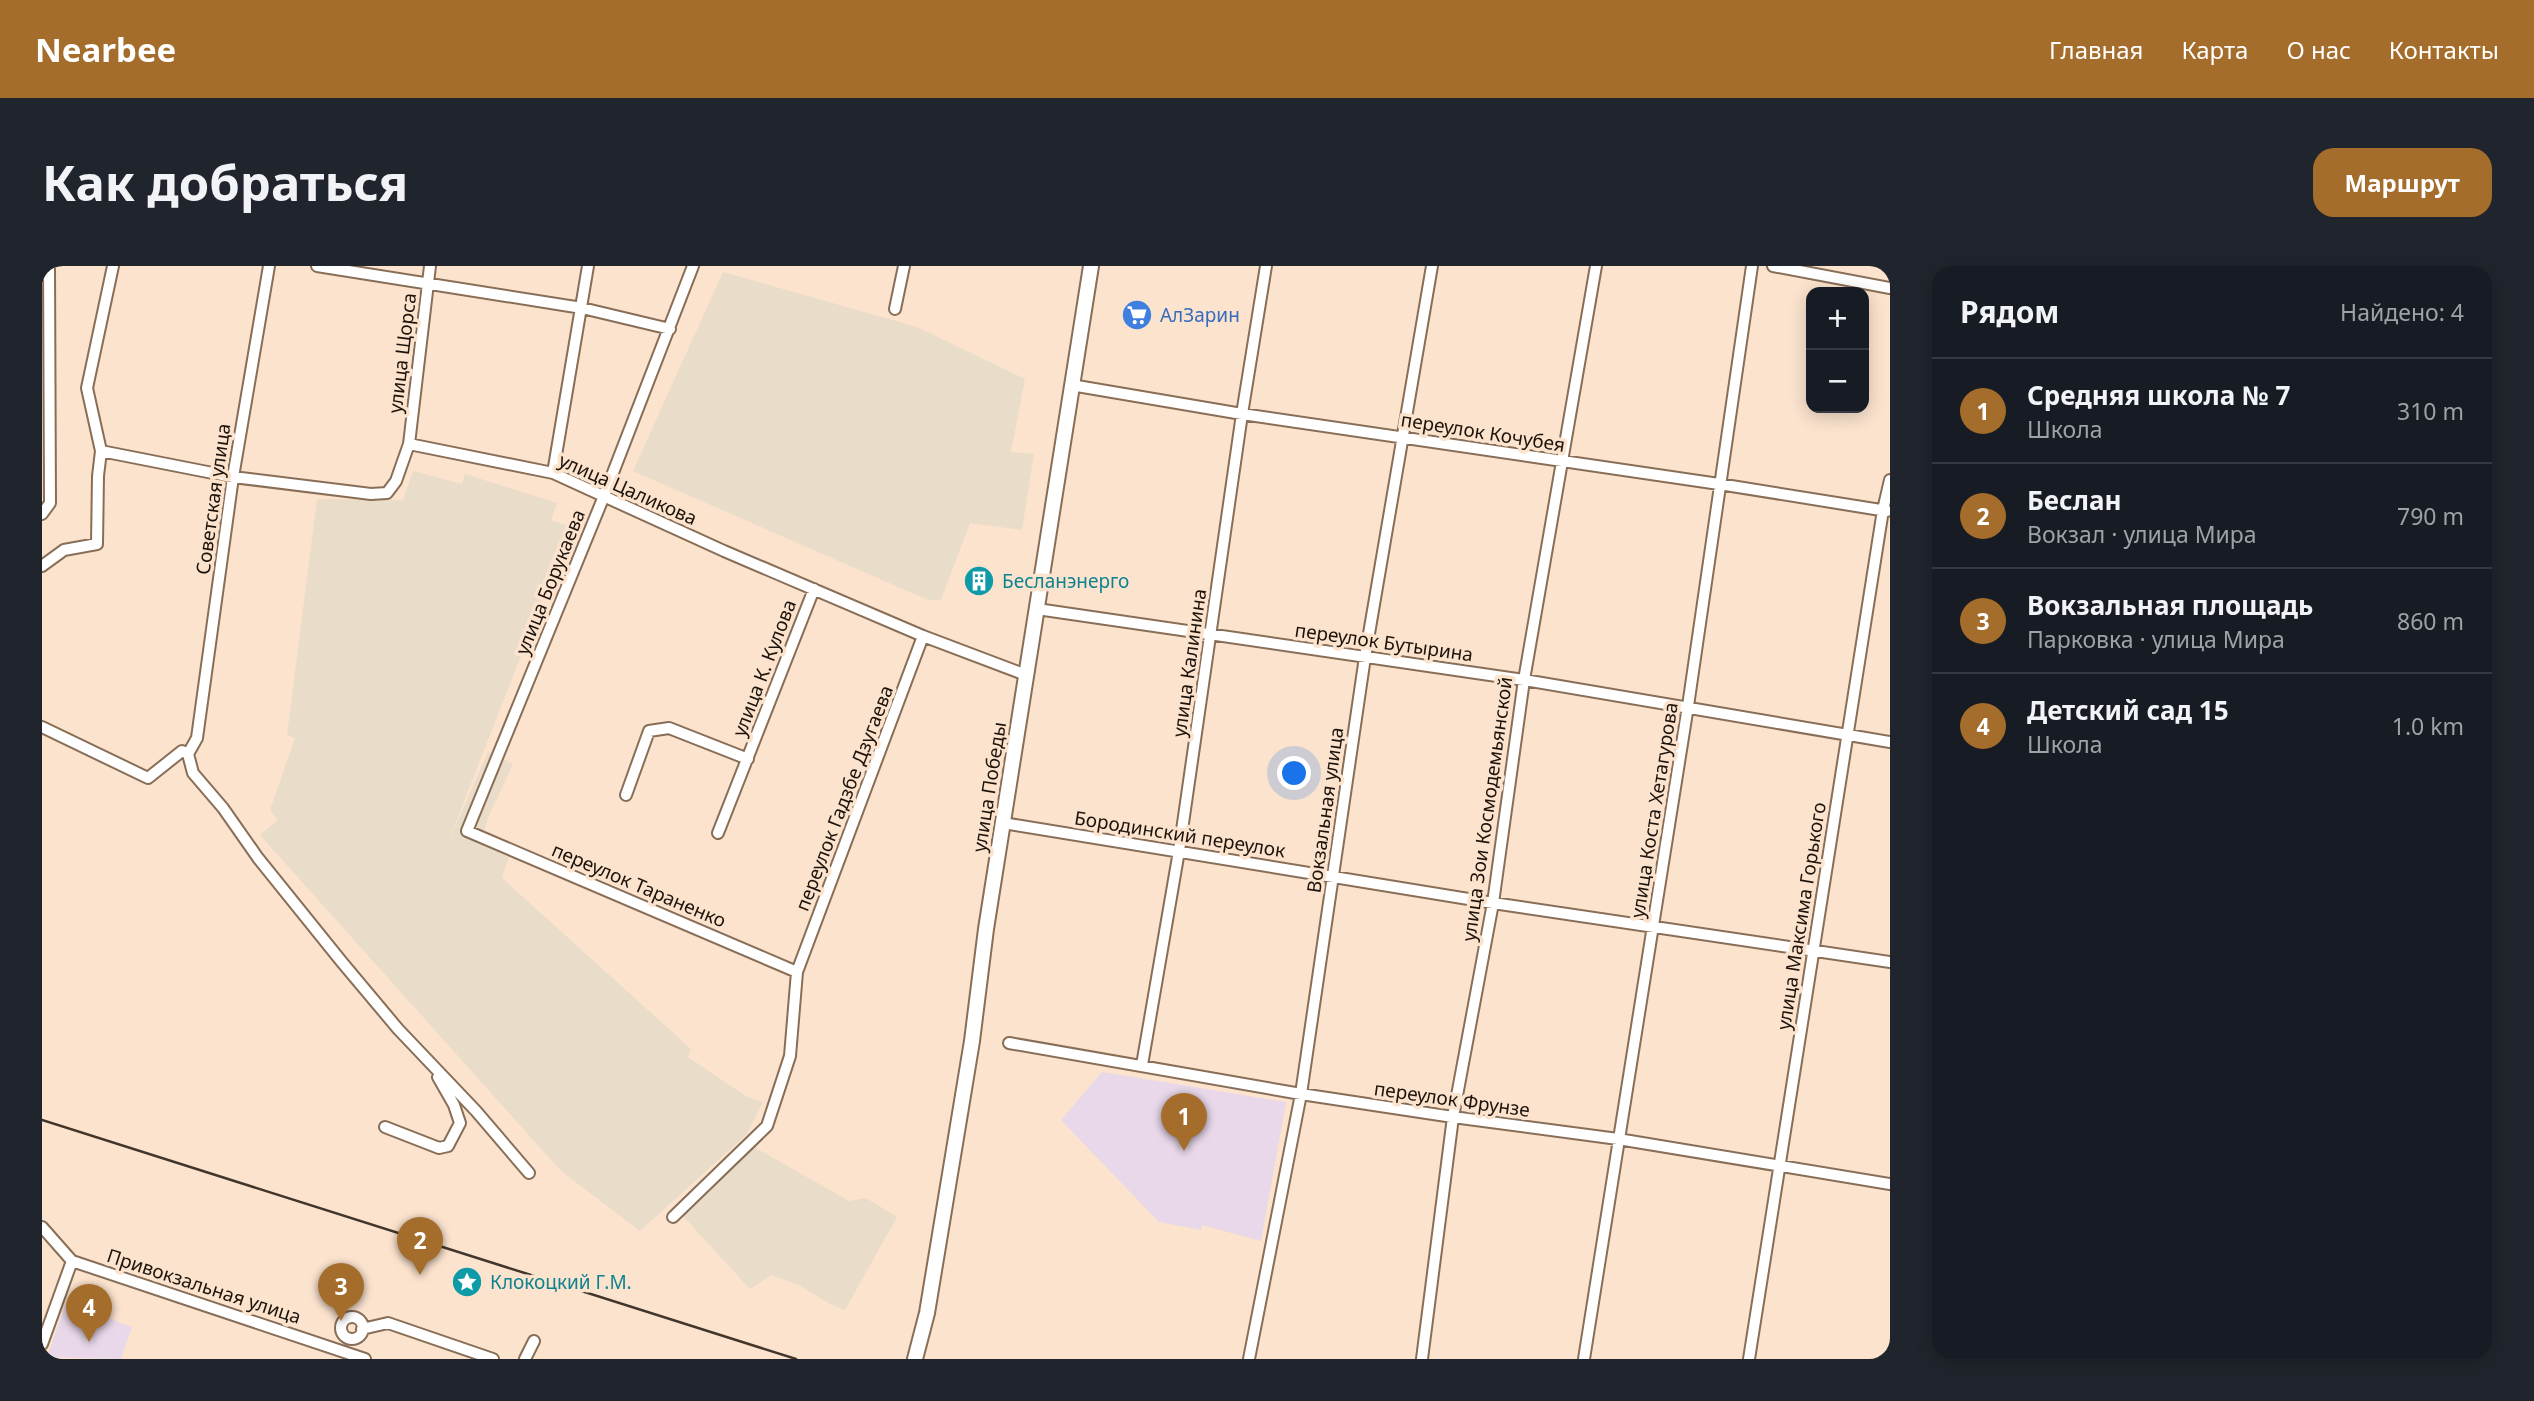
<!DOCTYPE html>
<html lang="ru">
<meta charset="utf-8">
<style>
body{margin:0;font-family:"Noto Sans",sans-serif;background:#20242c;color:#f1f3f6}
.controls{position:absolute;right:21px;top:21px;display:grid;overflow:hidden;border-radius:14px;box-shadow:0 4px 18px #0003}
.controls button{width:63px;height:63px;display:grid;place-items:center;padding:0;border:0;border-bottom:2px solid #363941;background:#171b24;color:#f1f3f6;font:35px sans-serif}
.you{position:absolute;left:1253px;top:508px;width:24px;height:24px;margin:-18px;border:5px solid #fff;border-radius:50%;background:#1a73e8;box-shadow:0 0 0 10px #1a73e833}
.badge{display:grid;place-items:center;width:46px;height:46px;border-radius:50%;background:#a56d2b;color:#fff;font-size:23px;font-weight:700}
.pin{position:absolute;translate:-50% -58px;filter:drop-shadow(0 2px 4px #0008)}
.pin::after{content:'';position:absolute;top:37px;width:24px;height:21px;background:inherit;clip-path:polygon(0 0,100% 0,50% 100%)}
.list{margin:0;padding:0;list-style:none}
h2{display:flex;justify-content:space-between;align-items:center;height:91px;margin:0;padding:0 28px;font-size:30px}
h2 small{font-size:23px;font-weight:400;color:#9ea1a6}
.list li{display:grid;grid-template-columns:46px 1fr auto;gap:21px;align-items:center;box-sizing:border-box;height:105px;padding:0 28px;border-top:2px solid #363941}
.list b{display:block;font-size:26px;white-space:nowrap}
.list p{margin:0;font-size:23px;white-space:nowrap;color:#9ea1a6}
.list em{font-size:23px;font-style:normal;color:#9ea1a6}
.map{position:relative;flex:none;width:1848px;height:1093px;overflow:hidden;border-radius:21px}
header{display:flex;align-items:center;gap:42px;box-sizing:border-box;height:98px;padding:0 35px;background:#a56d2b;color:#fff}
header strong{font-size:33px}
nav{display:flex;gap:38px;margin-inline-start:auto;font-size:24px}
.intro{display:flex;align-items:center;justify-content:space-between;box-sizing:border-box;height:168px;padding:0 42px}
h1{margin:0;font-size:49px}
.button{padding:18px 32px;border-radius:21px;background:#a56d2b;color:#fff;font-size:24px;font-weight:700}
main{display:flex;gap:42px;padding:0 42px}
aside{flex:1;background:#171b24;border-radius:21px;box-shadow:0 4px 18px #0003}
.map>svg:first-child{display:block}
</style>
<header>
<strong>Nearbee</strong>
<nav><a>Главная</a><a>Карта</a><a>О нас</a><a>Контакты</a></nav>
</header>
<div class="intro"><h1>Как добраться</h1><a class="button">Маршрут</a></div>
<main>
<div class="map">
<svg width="1848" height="1093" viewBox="0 0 1848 1093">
<rect width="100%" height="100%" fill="#fbe3ce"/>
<path fill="#e9dcc9" d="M681 6 875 61 983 113 969 186 992 188 980 264 928 257 899 334H886L591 205Z
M371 205 420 218 423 208 515 237 509 254 526 260 486 372 404 581 446 486 471 498 445 554 439 578 467 590 460 612 649 783 646 791 705 831 721 836 704 869 598 965 519 905 218 569 236 554 228 544 253 472 245 469 275 233 361 234Z
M712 881 807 935 824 932 855 951 803 1044 788 1038 759 1020 729 1009 708 1023 640 949Z"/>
<path fill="#e8d8ea" d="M1060 806 1244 836 1219 975 1160 959 1159 964 1117 956 1019 854Z
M24 1037 90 1061 79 1093 5 1091Z"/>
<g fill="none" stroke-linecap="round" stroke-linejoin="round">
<g stroke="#896e57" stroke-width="14">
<path id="minor" d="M227 0 191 211 155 472 146 488 151 507 181 542 216 592 299 695 356 763 434 845 487 907
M275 0 540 42 628 63
M651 0 562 230 425 565 755 706
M1731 0 1848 22
M853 43 862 0
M1029 119 1200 148 1677 218 1845 245
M367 178 388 0
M59 185 191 211 329 228 345 227 354 215 367 178 511 207 682 285 881 370 984 409
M511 207 546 0
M0 248 8 237 7 0
M0 300 22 284 55 278 56 210 59 185 45 122 71 0
M995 343 1482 414 1848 476
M0 461 106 512 140 485 146 488
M584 529 607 465 627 462 706 493
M961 557 1451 637 1848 696
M676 567 772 323
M967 777 1259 828 1411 851 1576 873 1848 918
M1100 799 1137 585 1200 148 1224 0
M343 861 397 882 406 880 418 857 412 839 396 811
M631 951 725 860 748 790 755 706 881 370
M0 961 30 995
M299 1062a11 11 0 1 1 22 0a11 11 0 1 1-22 0Z
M320 1063 346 1057 451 1093
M0 1078 30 995 323 1093
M483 1093 492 1075
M1207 1093 1259 828 1323 391 1390 0
M1380 1093 1411 851 1451 637 1482 414 1554 0
M1542 1093 1646 440 1710 0
M1707 1093C1749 810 1798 528 1841 244L1848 214"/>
</g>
<g stroke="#896e57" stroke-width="18">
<path id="major" d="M873 1093 885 1047 930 775 944 663 1049 0"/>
</g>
<use href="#minor" stroke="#fff" stroke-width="10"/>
<use href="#major" stroke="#fff" stroke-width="14"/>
<path stroke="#42352a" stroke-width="2.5" d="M0 854 754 1093"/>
</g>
<defs>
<g id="supermarket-disc" transform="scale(1.575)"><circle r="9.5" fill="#3f7fe0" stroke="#fbe3ce"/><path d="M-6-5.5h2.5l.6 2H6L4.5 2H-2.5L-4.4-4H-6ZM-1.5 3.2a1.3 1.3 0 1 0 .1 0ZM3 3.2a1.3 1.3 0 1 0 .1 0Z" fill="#fff"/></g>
<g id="building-disc" transform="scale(1.575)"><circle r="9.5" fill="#0f9aa8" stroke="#fbe3ce"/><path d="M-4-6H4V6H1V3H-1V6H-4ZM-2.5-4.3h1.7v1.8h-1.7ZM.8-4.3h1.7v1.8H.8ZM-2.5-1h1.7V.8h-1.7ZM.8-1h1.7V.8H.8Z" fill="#fff"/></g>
<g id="sight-disc" transform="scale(1.575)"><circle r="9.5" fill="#0f9aa8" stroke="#fbe3ce"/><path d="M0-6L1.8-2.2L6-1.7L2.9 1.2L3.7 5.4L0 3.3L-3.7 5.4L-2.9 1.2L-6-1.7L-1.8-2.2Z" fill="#fff"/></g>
</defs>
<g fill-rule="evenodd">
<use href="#supermarket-disc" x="1095" y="49"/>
<use href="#building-disc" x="937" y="315"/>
<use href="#sight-disc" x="425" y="1016"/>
</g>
<g text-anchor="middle" stroke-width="7" stroke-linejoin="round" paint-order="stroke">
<g font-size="19" fill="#366cbe" stroke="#fbe3ce" text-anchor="start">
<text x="1118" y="56">АлЗарин</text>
</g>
<g font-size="19" fill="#1e130a" stroke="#fbe3ce">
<text transform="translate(360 87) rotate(-83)" y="7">улица Щорса</text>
<text transform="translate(1441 166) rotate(9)" y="7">переулок Кочубея</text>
<text transform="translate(586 223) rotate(24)" y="7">улица Цаликова</text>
<text transform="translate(171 233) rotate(-82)" y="7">Советская улица</text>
<text transform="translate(508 316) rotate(-68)" y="7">улица Борукаева</text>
<text transform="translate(1342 376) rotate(8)" y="7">переулок Бутырина</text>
<text transform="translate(1147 397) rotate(-82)" y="7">улица Калинина</text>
<text transform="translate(722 402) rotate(-69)" y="7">улица К. Кулова</text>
<text transform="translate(947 521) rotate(-81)" y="7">улица Победы</text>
<text transform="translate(802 532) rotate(-69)" y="7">переулок Гадзбе Дзугаева</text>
<text transform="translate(1445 543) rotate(-82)" y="7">улица Зои Космодемьянской</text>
<text transform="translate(1283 544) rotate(-82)" y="7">Вокзальная улица</text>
<text transform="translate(1612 544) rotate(-81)" y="7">улица Коста Хетагурова</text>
<text transform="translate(1138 568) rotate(9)" y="7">Бородинский переулок</text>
<text transform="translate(597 619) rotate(23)" y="7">переулок Тараненко</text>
<text transform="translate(1759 650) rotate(-81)" y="7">улица Максима Горького</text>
<text transform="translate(1410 833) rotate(8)" y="7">переулок Фрунзе</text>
<text transform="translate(162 1020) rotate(18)" y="7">Привокзальная улица</text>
</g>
<g font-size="19" fill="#0d838f" stroke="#fbe3ce" text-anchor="start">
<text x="960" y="322">Бесланэнерго</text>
<text x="448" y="1023">Клокоцкий Г.М.</text>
</g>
</g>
</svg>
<div class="controls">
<button>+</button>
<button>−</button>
</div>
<div class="you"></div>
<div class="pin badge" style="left:1142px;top:885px">1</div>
<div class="pin badge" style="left:378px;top:1009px">2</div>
<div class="pin badge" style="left:299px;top:1055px">3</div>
<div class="pin badge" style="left:47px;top:1076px">4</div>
</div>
<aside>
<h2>Рядом<small>Найдено: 4</small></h2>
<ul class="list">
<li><span class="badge">1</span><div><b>Средняя школа № 7</b><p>Школа</p></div><em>310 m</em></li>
<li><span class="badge">2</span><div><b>Беслан</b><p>Вокзал · улица Мира</p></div><em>790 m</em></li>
<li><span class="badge">3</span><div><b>Вокзальная площадь</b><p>Парковка · улица Мира</p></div><em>860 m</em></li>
<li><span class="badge">4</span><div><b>Детский сад 15</b><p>Школа</p></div><em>1.0 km</em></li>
</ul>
</aside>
</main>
